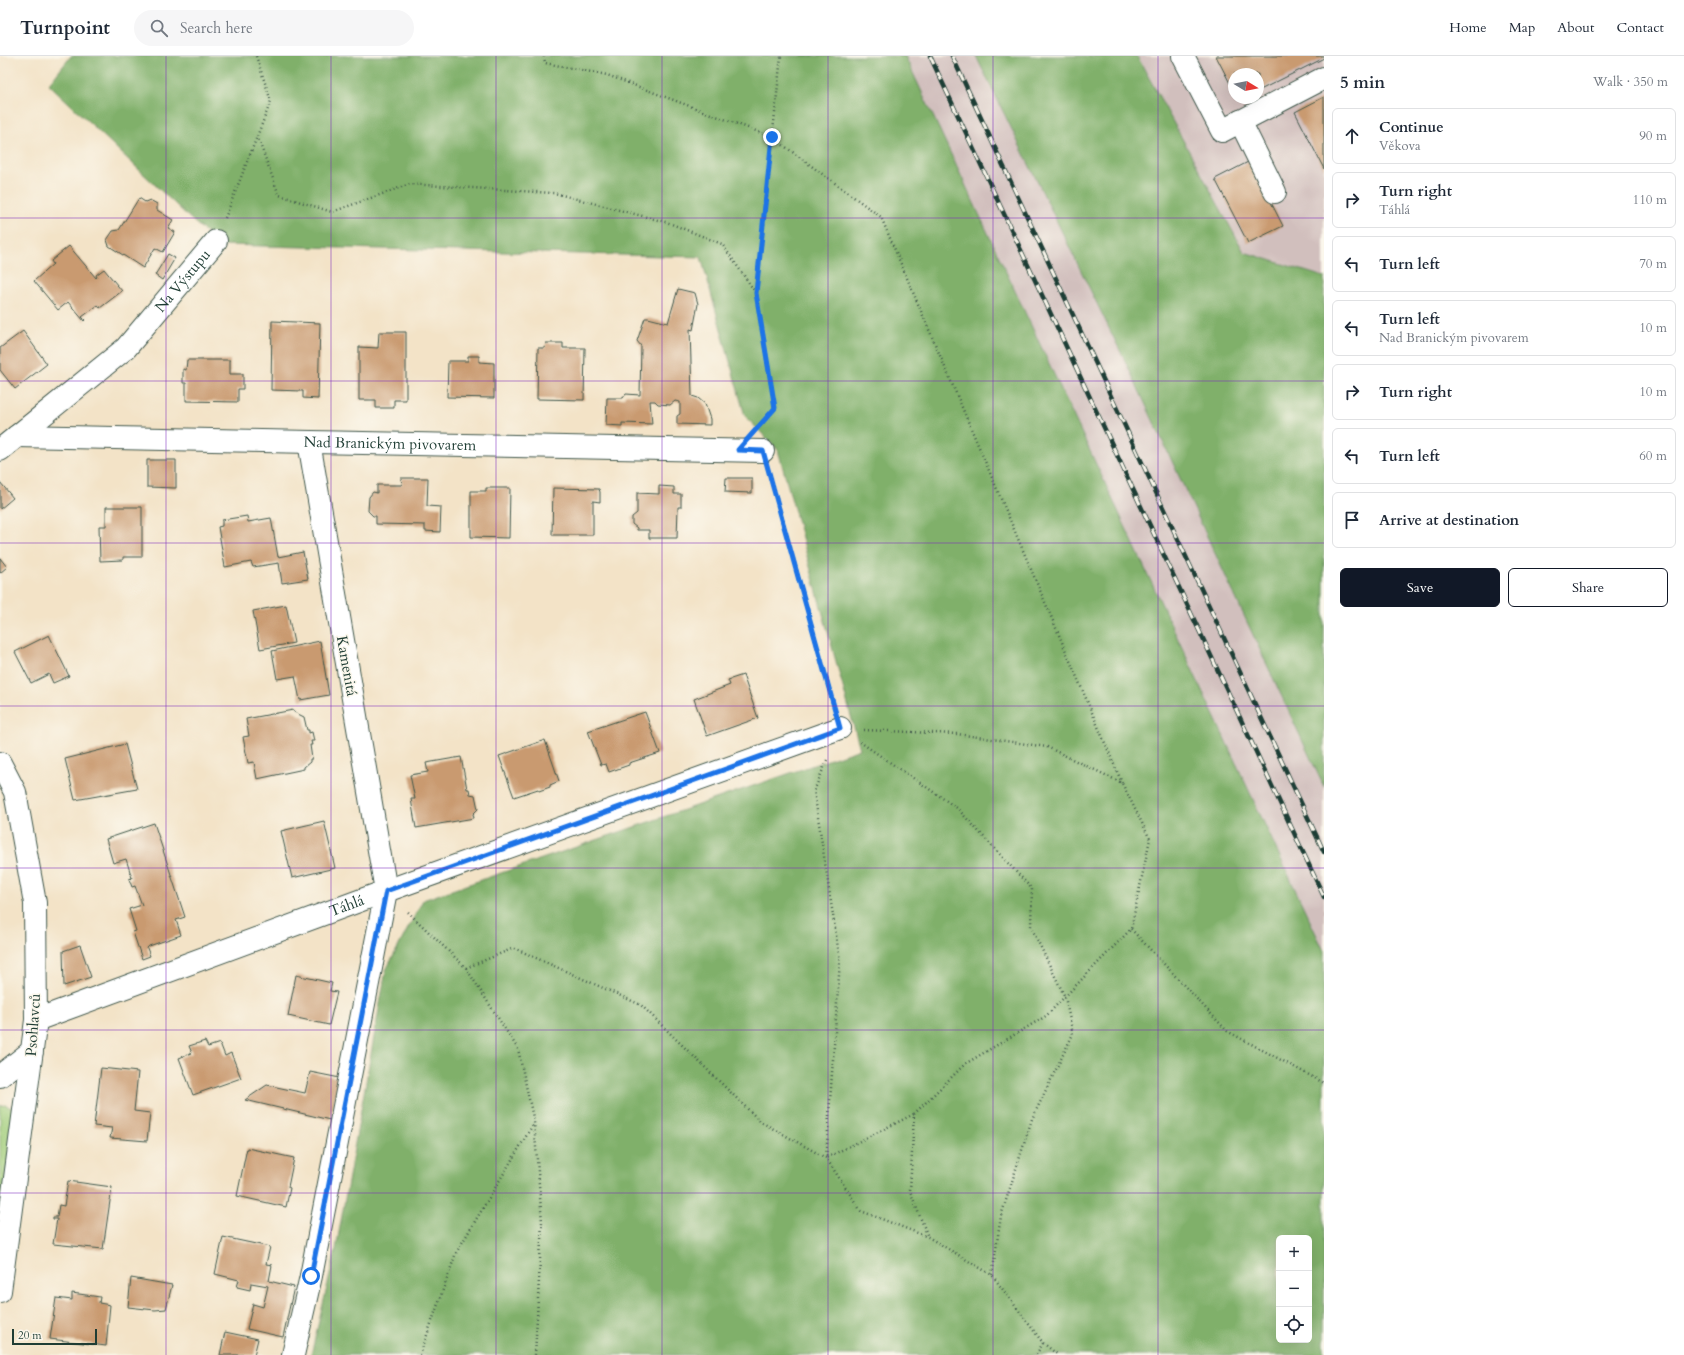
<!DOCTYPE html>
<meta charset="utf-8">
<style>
body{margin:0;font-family:Cardo,serif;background:#f6f6f7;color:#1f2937}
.controls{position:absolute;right:12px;bottom:12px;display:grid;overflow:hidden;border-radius:6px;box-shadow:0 4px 16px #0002}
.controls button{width:36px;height:36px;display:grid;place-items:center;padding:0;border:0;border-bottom:1px solid #e0e1e3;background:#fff;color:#1f2937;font:20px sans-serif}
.compass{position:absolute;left:1228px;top:12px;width:36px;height:36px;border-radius:50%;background:#fff;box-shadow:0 4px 16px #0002;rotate:100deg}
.scale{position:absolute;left:12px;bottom:10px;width:85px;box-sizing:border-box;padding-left:4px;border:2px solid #1f3d34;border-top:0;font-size:11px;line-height:14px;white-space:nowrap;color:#1f3d34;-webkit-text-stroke:3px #fbf7ec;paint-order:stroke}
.stop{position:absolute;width:12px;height:12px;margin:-9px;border:3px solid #1a73e8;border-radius:50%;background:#fff}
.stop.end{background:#1a73e8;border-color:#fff;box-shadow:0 1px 4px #0008}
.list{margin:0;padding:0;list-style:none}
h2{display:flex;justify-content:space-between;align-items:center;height:52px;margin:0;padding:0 16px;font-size:17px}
h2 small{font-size:13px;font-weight:400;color:#747a83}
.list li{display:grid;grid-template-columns:26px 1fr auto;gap:12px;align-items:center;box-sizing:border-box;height:56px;margin:0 8px 8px;padding:0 8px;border:1px solid #e0e1e3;border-radius:6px}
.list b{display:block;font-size:15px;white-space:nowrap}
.list p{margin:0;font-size:13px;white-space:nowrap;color:#747a83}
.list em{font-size:13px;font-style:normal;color:#747a83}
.actions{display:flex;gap:8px;padding:12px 16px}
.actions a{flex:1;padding:9px 0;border:1px solid #111827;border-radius:6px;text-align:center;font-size:14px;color:#111827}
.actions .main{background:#111827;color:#fff}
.icon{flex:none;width:22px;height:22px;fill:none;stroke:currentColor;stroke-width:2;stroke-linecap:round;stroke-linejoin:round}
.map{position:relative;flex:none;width:1324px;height:1299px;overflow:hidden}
header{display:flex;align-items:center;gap:24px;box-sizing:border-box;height:56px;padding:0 20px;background:#fff;border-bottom:1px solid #e0e1e3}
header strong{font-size:19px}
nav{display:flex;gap:22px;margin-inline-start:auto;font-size:14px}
.search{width:280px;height:36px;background:#f6f6f7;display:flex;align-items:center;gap:10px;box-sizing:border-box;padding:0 14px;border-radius:22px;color:#747a83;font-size:15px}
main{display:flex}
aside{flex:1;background:#fff}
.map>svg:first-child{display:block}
</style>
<header>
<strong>Turnpoint</strong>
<div class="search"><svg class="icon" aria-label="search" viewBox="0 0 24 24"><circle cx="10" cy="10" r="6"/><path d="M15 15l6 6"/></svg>Search here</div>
<nav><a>Home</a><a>Map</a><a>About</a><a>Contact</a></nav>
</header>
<main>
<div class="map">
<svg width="1324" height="1299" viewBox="0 0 1324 1299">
<rect width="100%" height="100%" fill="#fbf7ec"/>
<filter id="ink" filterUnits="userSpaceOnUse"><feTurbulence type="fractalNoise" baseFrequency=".025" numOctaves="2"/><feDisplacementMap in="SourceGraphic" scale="8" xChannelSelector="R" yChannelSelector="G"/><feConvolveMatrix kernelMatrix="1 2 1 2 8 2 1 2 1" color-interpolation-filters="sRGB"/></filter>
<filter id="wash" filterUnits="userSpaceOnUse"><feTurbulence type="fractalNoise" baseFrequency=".012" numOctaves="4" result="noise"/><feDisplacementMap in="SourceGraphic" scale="16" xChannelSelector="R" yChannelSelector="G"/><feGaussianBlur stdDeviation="0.9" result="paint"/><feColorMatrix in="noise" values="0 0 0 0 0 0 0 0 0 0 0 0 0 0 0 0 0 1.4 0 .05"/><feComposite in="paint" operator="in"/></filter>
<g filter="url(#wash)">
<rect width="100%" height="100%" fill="#f3e3c7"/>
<path fill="#d1bfbd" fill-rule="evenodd" d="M905 0H976L1130 315 1324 731V895Z
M1137 0H1324V221L1244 196ZM1234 18H1258V42H1234Z"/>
<path fill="#a0cd7a" stroke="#608557" d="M5 1049 16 1054 0 1158V1050Z"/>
<path fill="#80b06a" stroke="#50764f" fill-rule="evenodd" d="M71 0H905L1324 895V1299H311L336 1193 386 914 423 844 860 693 778 394 745 360 701 201 222 189 194 166 49 28ZM1279 1182H1309V1284H1279Z
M976 0H1137L1244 196 1324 221V731L1130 315Z"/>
<g id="blocks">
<path fill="#c99a6f" d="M1216 0H1324V2L1258 35V18H1234V35Z
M1324 41V113L1295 56Z
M1250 105 1283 170 1248 187 1215 123Z
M139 142 145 146 150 144 157 148V154L173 164 168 172 175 176 163 196 155 192 143 212 109 190 107 184 113 175 119 174Z
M69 190 96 222 97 221 96 219 104 213 122 235 100 252 98 249 82 261 85 264 84 265 68 246 58 254 34 225 53 208 51 205Z
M168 198 175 202 162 224 155 219Z
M678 233 695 237 698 248 693 274 690 273 692 340 698 342 705 348 710 363V369L677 368V360L680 358V346L675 345 670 349 658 348 655 345H650L652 368 622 367V370L606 369 607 342H623L626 338 640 339 641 290 637 285 645 262H648L668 267Z
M272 265 320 267 318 343 303 342V335L271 334Z
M23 275 47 308 15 333 0 314V292Z
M379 276H406V344H394V352H376V344H359V291L378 292Z
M546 287H563V292H585L584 344 537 343 538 292H545Z
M468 300H479V306L494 307V342L447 341 448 305H468Z
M187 304H230V318H243V333H238V346L186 345V327H183V313L186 314Z
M147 404H176V432L147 431Z
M401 422H428L427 450 441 451 440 476 425 475V469L376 468V460H373L368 455 369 441 373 436 377 437V429H402Z
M726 422H752V437L725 436Z
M0 426 13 442 0 453Z
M659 430 674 431V438H681V451H678L677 482H649V474H637V472L632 468V461L637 457V437L659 438Z
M486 432H510L509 482 471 481V435H486Z
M553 432 599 433 600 436V446L593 445V479H552Z
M106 451H142V501H123V504L100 505 99 470H106Z
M247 460 248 466 271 462 278 501 303 496 308 523 282 527 279 507 253 511 251 506 225 511 218 471 222 470V464Z
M0 502 7 511 0 517Z
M286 549 294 587 260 593 253 555Z
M49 579 69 620 53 627 49 618 31 627 15 596Z
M320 585 329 639 300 644 295 620 277 623 272 595Z
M743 619 758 662 707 680 694 643 730 629 728 624Z
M293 654 294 656 304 661 307 674H309V677L312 676 314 685H311L312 689H310L312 703H310V706L304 711V713L257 723 254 706 248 707 243 681 249 680 246 663Z
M645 656 660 697 629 707V709L609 716 606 708 601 709 588 675Z
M545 684 559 725 550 729V731L539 735 538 733 514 741 499 700Z
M125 688 137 733 75 744 65 703Z
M461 701 467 733H469L470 738 475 739 478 753 473 758 474 762 416 772 411 743H415L410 719 428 716 426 707Z
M324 765 335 812 292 822 281 775Z
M154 767 185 861 176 864 181 879 149 890 147 892 150 900 142 903 133 876 136 875 129 853 142 849 135 830 132 831 129 823 132 822 126 803 113 807 106 783Z
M80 889 91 921 64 930 63 895Z
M296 919 332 927 330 935 337 936 329 969 288 960Z
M205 985 208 991 220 987 225 1000 231 997 241 1022 193 1039 179 1002 192 997 189 990Z
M101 1012 138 1016 134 1055 150 1057 147 1085 110 1082 112 1072 94 1070Z
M310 1016 340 1022 330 1064 245 1044 267 1029 305 1037Z
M247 1092 294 1102 288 1131 290 1132 286 1151 237 1140Z
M68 1125 112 1131 103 1193 53 1188 57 1163H53V1161H57L59 1149 64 1150Z
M223 1181 270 1191 266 1208 272 1209 269 1225 294 1231 283 1281 247 1273 253 1248 263 1251 268 1230 251 1227 250 1234 237 1231 239 1224 215 1218Z
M131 1222 172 1229 166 1253 155 1254 128 1251Z
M72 1237 100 1241 99 1247 110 1249 106 1290 50 1283 56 1242 72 1244Z
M225 1276 258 1283 254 1299H220Z"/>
</g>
</g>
<g filter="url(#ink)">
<use href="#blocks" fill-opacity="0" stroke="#3f564a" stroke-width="1"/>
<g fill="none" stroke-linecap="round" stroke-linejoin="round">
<g stroke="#3f564a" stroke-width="24">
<g id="minor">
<path d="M1183 0 1222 75 1324 22"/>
<path d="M1240 65 1275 136"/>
<path id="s1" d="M17 380 763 395"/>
<path id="s2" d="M0 394 126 292 216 185"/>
<path d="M0 707 15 736 35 847 36 964 0 1235"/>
<path id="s3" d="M36 964 386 835 840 672"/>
<path d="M0 1020 32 995"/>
<path d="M293 1299 311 1220 386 835 309 386"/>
</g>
</g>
<path stroke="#3f564a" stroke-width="2.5" stroke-dasharray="1 3" stroke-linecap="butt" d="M544 0 545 7 607 19 772 81 881 161 1122 727
M257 80 279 139 332 156 410 128 554 137 669 167 722 188 756 237
M225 162 271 45 256 0
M760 369 775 352 756 237 781 0
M770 418 833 647
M864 674 957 678 1047 691 1122 727 1150 783 1131 873 1046 960 965 1008 914 1058 910 1135 928 1181
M860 686 957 752 1032 833 1031 871 1065 941 1073 978 1032 1063 1001 1160 992 1219
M827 704 814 735 840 905 826 1102 914 1058
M408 856 466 912 518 993 534 1066 542 1166 535 1299
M1131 873 1227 975 1324 1027
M466 912 514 892 641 949 761 1066 826 1102 861 1155 928 1181 992 1219 1043 1287 1036 1299
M1043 1287 1058 1299
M420 1299 456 1197 534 1067"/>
<use href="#minor" stroke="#fff" stroke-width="22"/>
<g stroke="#1f3d34" stroke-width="4.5">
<path id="rail" d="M930 0 1324 841
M952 0 1324 796"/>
</g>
<use href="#rail" stroke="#fbf7ec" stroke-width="3" stroke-dasharray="9" stroke-linecap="butt"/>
</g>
</g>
<g fill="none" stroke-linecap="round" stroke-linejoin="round" filter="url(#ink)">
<path stroke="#1a73e8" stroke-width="5" d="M311 1220 386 835 840 672 763 395 738 394 775 352 756 237 772 81"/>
</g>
<path fill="none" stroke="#7b2cbf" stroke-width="1" stroke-opacity="0.55" d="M166 0V1299M331 0V1299M496 0V1299M662 0V1299M828 0V1299M993 0V1299M1158 0V1299M0 162H1324M0 325H1324M0 487H1324M0 650H1324M0 812H1324M0 974H1324M0 1137H1324"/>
<g text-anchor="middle" stroke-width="3" stroke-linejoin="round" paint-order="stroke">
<g font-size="15" fill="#1f3d34" stroke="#fbf7ec">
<text dy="5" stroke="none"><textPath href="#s2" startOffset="250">Na Výstupu</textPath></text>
<text dy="5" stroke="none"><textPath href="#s1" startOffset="373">Nad Branickým pivovarem</textPath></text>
<text transform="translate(347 610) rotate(80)" y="5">Kamenitá</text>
<text dy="5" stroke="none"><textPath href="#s3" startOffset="331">Táhlá</textPath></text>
<text transform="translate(33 969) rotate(-86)" y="5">Psohlavců</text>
</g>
</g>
</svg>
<div class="controls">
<button>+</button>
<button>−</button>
<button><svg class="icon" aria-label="locate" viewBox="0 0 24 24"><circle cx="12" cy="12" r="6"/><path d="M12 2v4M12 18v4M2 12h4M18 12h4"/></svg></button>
</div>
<svg class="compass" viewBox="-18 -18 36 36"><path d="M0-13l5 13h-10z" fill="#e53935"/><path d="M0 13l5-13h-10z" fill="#747a83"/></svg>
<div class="scale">20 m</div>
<div class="stop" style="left:311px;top:1220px"></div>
<div class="stop end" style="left:772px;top:81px"></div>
</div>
<aside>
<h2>5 min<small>Walk · 350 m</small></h2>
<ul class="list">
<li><svg class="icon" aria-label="ahead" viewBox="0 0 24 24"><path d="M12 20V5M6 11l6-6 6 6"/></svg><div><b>Continue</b><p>Věkova</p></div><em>90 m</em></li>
<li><svg class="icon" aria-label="right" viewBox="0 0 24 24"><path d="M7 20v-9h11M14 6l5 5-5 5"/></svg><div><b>Turn right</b><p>Táhlá</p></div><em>110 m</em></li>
<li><svg class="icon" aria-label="left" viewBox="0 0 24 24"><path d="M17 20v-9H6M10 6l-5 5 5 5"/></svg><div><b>Turn left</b></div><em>70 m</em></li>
<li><svg class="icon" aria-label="left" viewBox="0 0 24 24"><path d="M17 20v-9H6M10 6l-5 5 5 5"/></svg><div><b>Turn left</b><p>Nad Branickým pivovarem</p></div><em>10 m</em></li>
<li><svg class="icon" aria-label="right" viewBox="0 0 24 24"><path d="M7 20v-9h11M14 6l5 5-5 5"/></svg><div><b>Turn right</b></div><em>10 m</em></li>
<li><svg class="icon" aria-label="left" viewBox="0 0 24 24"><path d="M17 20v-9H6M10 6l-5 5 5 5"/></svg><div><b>Turn left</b></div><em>60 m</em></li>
<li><svg class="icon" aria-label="arrive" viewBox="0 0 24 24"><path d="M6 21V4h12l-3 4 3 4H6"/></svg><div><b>Arrive at destination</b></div></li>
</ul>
<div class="actions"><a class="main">Save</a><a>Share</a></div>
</aside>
</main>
